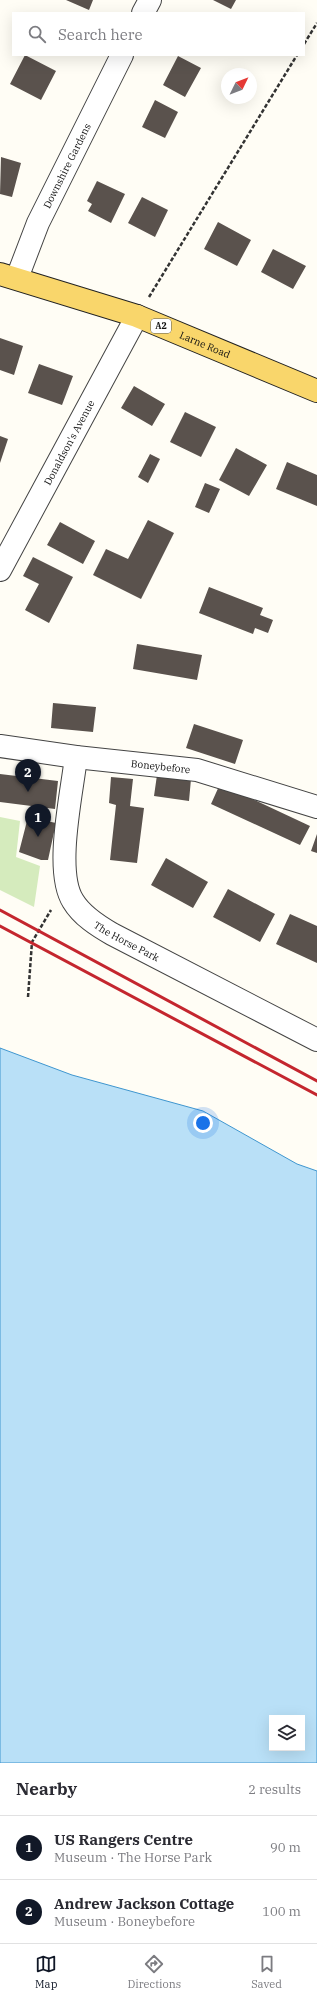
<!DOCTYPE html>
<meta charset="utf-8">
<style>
body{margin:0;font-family:"IBM Plex Serif",serif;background:#f7f7f7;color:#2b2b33}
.controls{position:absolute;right:12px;bottom:12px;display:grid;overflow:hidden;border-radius:0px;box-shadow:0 4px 16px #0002}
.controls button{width:36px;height:36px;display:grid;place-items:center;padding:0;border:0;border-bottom:1px solid #e1e1e2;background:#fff;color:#2b2b33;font:20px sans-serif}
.compass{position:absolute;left:221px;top:68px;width:36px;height:36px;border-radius:50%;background:#fff;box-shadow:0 4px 16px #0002;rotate:47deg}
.you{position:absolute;left:203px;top:1123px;width:14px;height:14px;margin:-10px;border:3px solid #fff;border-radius:50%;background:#1a73e8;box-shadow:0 0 0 6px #1a73e833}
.badge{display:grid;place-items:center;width:26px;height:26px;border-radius:50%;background:#111827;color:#fff;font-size:13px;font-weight:700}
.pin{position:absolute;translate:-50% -33px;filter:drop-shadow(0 1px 2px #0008)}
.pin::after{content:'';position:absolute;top:21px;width:14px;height:12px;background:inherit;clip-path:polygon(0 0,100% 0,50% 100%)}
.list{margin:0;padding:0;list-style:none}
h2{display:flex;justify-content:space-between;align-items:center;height:52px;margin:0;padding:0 16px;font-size:17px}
h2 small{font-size:13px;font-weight:400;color:#7c7c81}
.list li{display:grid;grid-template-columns:26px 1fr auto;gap:12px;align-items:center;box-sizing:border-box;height:64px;padding:0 16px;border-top:1px solid #e1e1e2}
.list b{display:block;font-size:15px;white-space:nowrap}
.list p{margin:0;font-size:13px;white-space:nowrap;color:#7c7c81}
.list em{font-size:13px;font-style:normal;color:#7c7c81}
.icon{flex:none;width:22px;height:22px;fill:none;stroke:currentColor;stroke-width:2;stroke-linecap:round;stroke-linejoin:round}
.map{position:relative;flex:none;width:317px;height:1763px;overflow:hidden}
.search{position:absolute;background:#fff;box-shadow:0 4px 16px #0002;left:12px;right:12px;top:12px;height:44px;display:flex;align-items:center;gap:10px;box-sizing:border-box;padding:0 14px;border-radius:0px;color:#7c7c81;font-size:15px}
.sheet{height:180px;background:#fff}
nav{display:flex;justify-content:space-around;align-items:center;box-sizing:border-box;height:56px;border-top:1px solid #e1e1e2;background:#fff;font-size:11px;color:#7c7c81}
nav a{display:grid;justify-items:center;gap:2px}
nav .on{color:#111827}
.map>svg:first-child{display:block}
</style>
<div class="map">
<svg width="317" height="1763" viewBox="0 0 317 1763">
<rect width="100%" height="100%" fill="#fffdf5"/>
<path fill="#d5ebbd" d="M0 817 20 821 16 857 40 866 34 907 0 890Z"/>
<path fill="#b9e0f7" stroke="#3f96cf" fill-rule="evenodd" d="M0 1048 72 1075 203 1111 297 1164 317 1171V1763H0ZM272 1718H302V1748H272Z"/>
<path fill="#5a524d" d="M66 0H93L89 10Z
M213 0H236L231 9Z
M25 55 56 71 41 100 10 84Z
M178 56 201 68 185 97 163 85Z
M155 100 178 112 165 138 142 127Z
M1 157 21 163 12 197 0 194Z
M97 181 125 194 111 223 88 211 92 204 87 201Z
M142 197 168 210 155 237 128 223Z
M218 222 251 240 237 266 204 249Z
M273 249 306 266 293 289 261 272Z
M0 338 23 346 14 375 0 370Z
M39 364 73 376 62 405 28 393Z
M134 386 165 404 152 426 121 408Z
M185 412 216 427 201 457 170 442Z
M0 436 8 439 0 463Z
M236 448 267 465 249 496 219 480Z
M150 454 160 459 148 483 138 477Z
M287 462 317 475V506L276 489Z
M205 483 220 489 209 513 195 507Z
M148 520 174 533 141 599 93 575 106 549 128 559Z
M60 522 95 541 83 564 47 545Z
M33 557 73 577 49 623 25 610 39 584 23 576Z
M209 587 263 608 260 615 273 620 268 633 255 628 253 634 199 613Z
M137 644 202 655 197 680 133 669Z
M53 703 96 707 93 732 51 728Z
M194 724 243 740 235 764 186 748Z
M0 774 58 781 55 809 0 802Z
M157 775 191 779 189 801 154 796Z
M111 777 133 779 130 806 144 808 137 863 110 860 116 805 109 803Z
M220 784 310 826 300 845 211 804Z
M28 817 56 823 48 860H41L19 852Z
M317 834V853L311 851Z
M166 858 208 882 193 908 151 885Z
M228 889 275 914 260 942 213 917Z
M290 914 317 926V963L276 944Z"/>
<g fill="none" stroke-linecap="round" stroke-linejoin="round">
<g stroke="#444" stroke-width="24">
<g id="minor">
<path d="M143 13 150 0"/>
<path id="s1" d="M17 278 38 223 122 55"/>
<path id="s2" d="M0 570 137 316"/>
<path id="s3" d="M0 746 76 757 197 770 317 807"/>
<path id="s4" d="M76 757C72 793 54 871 73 901 82 916 98 926 112 934L317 1040"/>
</g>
</g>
<g stroke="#222" stroke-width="24">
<g id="major">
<path id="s5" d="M0 274 137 316 317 391"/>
</g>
</g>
<path stroke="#333" stroke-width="2.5" stroke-dasharray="4 2" stroke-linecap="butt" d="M304 44 317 23
M149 297 297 55
M28 997 32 942 51 910"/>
<use href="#minor" stroke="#fff" stroke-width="22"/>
<use href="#major" stroke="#f9d66b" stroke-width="22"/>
<path stroke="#c4262e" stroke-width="3" d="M0 910 317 1081
M0 926 317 1095"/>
</g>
<g text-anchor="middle" stroke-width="4" stroke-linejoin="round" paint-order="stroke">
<rect fill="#fff" stroke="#585858" stroke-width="1" x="151" y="319" width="20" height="14" rx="3"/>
<g font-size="9" font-weight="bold" fill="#111">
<text x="161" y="329">A2</text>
</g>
<g font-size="10" fill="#111" stroke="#fff">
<text dy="4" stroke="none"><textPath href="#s1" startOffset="123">Downshire Gardens</textPath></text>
<text dy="4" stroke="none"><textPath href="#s5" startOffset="217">Larne Road</textPath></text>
<text dy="4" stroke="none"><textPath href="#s2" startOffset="145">Donaldson's Avenue</textPath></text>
<text dy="4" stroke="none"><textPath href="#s3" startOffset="162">Boneybefore</textPath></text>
<text dy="4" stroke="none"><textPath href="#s4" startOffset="214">The Horse Park</textPath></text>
</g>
</g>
</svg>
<div class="controls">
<button><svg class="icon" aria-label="layers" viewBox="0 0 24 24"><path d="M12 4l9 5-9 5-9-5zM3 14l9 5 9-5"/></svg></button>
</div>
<svg class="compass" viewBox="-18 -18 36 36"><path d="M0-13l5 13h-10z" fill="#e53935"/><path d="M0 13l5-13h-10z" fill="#7c7c81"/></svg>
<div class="you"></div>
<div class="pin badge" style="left:38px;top:837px">1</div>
<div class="pin badge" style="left:28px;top:792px">2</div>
<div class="search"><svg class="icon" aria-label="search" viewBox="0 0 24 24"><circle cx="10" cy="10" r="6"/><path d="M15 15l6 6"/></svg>Search here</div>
</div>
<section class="sheet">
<h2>Nearby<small>2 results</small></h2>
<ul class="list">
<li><span class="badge">1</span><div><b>US Rangers Centre</b><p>Museum · The Horse Park</p></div><em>90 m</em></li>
<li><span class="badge">2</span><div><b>Andrew Jackson Cottage</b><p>Museum · Boneybefore</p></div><em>100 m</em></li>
</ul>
</section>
<nav>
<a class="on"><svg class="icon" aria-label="map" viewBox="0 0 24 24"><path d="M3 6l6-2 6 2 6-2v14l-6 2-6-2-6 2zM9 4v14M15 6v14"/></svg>Map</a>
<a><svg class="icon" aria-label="directions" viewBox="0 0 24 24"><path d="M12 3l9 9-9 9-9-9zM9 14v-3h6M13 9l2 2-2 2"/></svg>Directions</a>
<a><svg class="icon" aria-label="saved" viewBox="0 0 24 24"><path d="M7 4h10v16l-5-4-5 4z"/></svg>Saved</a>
</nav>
